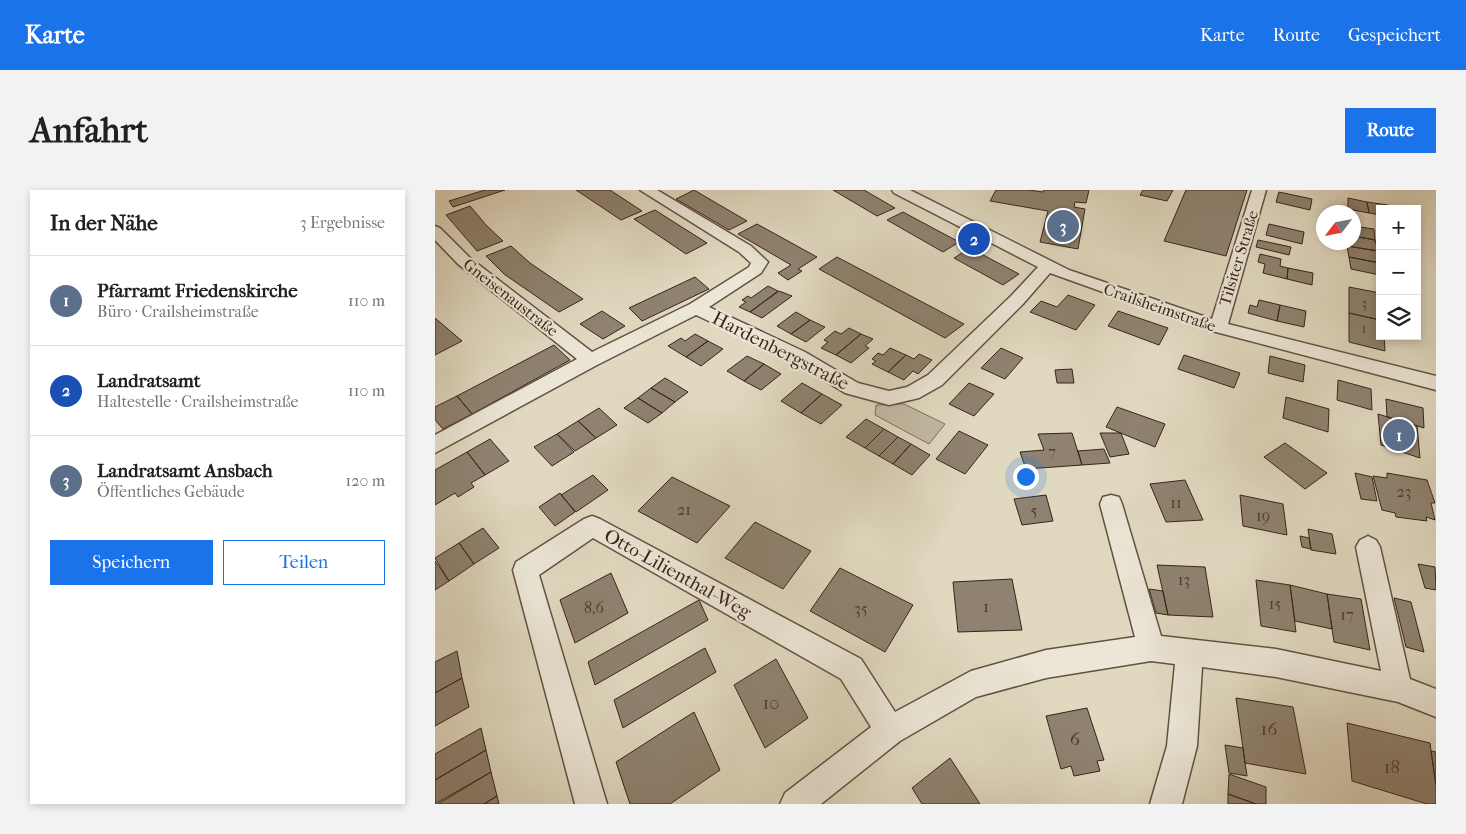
<!DOCTYPE html>
<html lang="de">
<meta charset="utf-8">
<style>
body{margin:0;font-family:"IM FELL French Canon",serif;background:#f2f2f2;color:#202124}
.controls{position:absolute;right:15px;top:15px;display:grid;overflow:hidden;border-radius:0px;box-shadow:0 2px 8px #0003}
.controls button{width:45px;height:45px;display:grid;place-items:center;padding:0;border:0;border-bottom:1px solid #e0e0e0;background:#fff;color:#202124;font:25px sans-serif}
.compass{position:absolute;left:881px;top:15px;width:45px;height:45px;border-radius:50%;background:#fff;box-shadow:0 2px 8px #0003;rotate:238deg}
.you{position:absolute;left:590px;top:286px;width:18px;height:18px;margin:-12px;border:4px solid #fff;border-radius:50%;background:#1a73e8;box-shadow:0 0 0 8px #1a73e833}
.badge{display:grid;place-items:center;width:32px;height:32px;border-radius:50%;background:#1a73e8;color:#fff;font-size:16px;font-weight:700}
.pin{position:absolute;translate:-50% -50%;border:2px solid #fff;box-shadow:0 1px 5px #0006}
.list{margin:0;padding:0;list-style:none}
h2{display:flex;justify-content:space-between;align-items:center;height:65px;margin:0;padding:0 20px;font-size:21px}
h2 small{font-size:16px;font-weight:400;color:#757577}
.list li{display:grid;grid-template-columns:32px 1fr auto;gap:15px;align-items:center;box-sizing:border-box;height:90px;padding:0 20px;border-top:1px solid #e0e0e0}
.list b{display:block;font-size:19px;white-space:nowrap}
.list p{margin:0;font-size:16px;white-space:nowrap;color:#757577}
.list em{font-size:16px;font-style:normal;color:#757577}
.actions{display:flex;gap:10px;padding:15px 20px}
.actions a{flex:1;padding:11px 0;border:1px solid #1a73e8;border-radius:0px;text-align:center;font-size:18px;color:#1a73e8}
.actions .main{background:#1a73e8;color:#fff}
.icon{flex:none;width:28px;height:28px;fill:none;stroke:currentColor;stroke-width:2;stroke-linecap:round;stroke-linejoin:round}
.map{position:relative;flex:none;width:1001px;height:614px;overflow:hidden;border-radius:0px}
header{display:flex;align-items:center;gap:30px;box-sizing:border-box;height:70px;padding:0 25px;background:#1a73e8;color:#fff}
header strong{font-size:24px}
nav{display:flex;gap:28px;margin-inline-start:auto;font-size:18px}
.intro{display:flex;align-items:center;justify-content:space-between;box-sizing:border-box;height:120px;padding:0 30px}
h1{margin:0;font-size:35px}
.button{padding:12px 22px;border-radius:0px;background:#1a73e8;color:#fff;font-size:18px;font-weight:700}
main{display:flex;gap:30px;padding:0 30px}
aside{flex:1;background:#fff;border-radius:0px;box-shadow:0 2px 8px #0003}
.map>svg:first-child{display:block}
</style>
<header>
<strong>Karte</strong>
<nav><a>Karte</a><a>Route</a><a>Gespeichert</a></nav>
</header>
<div class="intro"><h1>Anfahrt</h1><a class="button">Route</a></div>
<main>
<aside>
<h2>In der Nähe<small>3 Ergebnisse</small></h2>
<ul class="list">
<li><span class="badge" style="background:#5c6f8a">1</span><div><b>Pfarramt Friedenskirche</b><p>Büro · Crailsheimstraße</p></div><em>110 m</em></li>
<li><span class="badge" style="background:#1a4fb4">2</span><div><b>Landratsamt</b><p>Haltestelle · Crailsheimstraße</p></div><em>110 m</em></li>
<li><span class="badge" style="background:#5c6f8a">3</span><div><b>Landratsamt Ansbach</b><p>Öffentliches Gebäude</p></div><em>120 m</em></li>
</ul>
<div class="actions"><a class="main">Speichern</a><a>Teilen</a></div>
</aside>
<div class="map">
<svg width="1001" height="614" viewBox="0 0 1001 614">
<rect width="100%" height="100%" fill="#e0d9c0"/>
<filter id="stains"><feTurbulence type="fractalNoise" baseFrequency=".004" numOctaves="4"/><feColorMatrix values="0 0 0 0 .2 0 0 0 0 .09 0 0 0 0 .02 0 0 0 .5 -.17"/></filter>
<radialGradient id="worn" r=".72"><stop offset=".6" stop-color="#630" stop-opacity="0"/><stop offset="1" stop-color="#630" stop-opacity=".3"/></radialGradient>
<path fill="#c3baa4" stroke="#7e6f5e" d="M469 214 510 234 494 254 440 225 441 215Z"/>
<path fill="#8f8270" stroke="#382419" d="M50 0H70L18 17 14 11Z
M141 0H175L207 21 186 30Z
M259 0 312 31 294 40 241 9Z
M398 0H429L460 18 442 26Z
M561 0H593L608 2 609 0H654L651 13 640 12 639 17 650 19 643 59 605 52 613 21 555 11Z
M708 0H738L732 11 705 5Z
M751 0H812L791 66 729 51Z
M844 2 877 9 875 20 841 12Z
M913 8 932 12 934 23 913 19Z
M932 12 953 15V19H945V25L934 23Z
M35 16 51 35 68 51 42 61 11 25Z
M220 20 272 53 251 64 199 29Z
M468 22 524 52 508 62 452 30Z
M322 34 382 67 363 79 367 81 353 90 343 83 356 75 303 44Z
M834 34 869 42 867 54 831 45Z
M918 36 939 39 940 50 918 46Z
M918 46 940 50 943 61 912 56V52H918Z
M823 50 856 57 854 65 821 57Z
M76 56 95 73 148 109 124 122 69 84 51 66Z
M912 56 943 61 945 73 914 67Z
M535 58 584 84 568 95 519 68Z
M825 64 846 69 845 76 853 78 852 89 828 83 830 74 823 72Z
M402 67 529 134 510 148 384 79Z
M914 67 945 73V85L916 79Z
M853 78 878 83 877 95 852 89Z
M260 87 274 99 207 131 194 118Z
M333 96 343 101 315 122 304 117 311 112 307 110 313 106 316 108Z
M914 97 945 103V130L914 123Z
M344 101 357 106 327 128 315 122Z
M633 105 660 115 641 140 595 122 606 111 622 117Z
M824 110 845 115 842 131 813 123 815 115 822 117Z
M845 115 871 121 869 137 842 131Z
M167 121 190 136 168 149 145 134Z
M683 121 733 138 724 155 673 136Z
M361 122 375 130 356 144 342 136Z
M914 123 945 130V146H949L950 161 914 152Z
M0 128 27 151 0 165Z
M375 130 390 137 371 152 356 144Z
M414 138 426 144 401 165 386 158 393 152 389 150 400 141 406 144Z
M260 144 273 151 251 167 233 156 246 148 250 151Z
M426 144 438 149 430 156 434 158 416 173 401 165Z
M273 151 288 159 266 176 251 167Z
M119 155 135 170 37 224 22 206Z
M455 158 471 165 453 182 437 174 441 171 437 169 443 163 448 165Z
M566 158 588 168 570 189 546 178Z
M484 164 497 170 483 184 478 181 469 190 453 182 471 165 479 169Z
M749 165 805 183 799 198 743 179Z
M312 166 329 174 309 191 292 181Z
M835 166 870 175 868 192 833 183Z
M329 174 346 184 326 200 309 191Z
M637 179 639 193H622L620 180Z
M230 188 253 202 240 212 216 198Z
M903 190 936 199 937 220 902 210Z
M367 193 387 204 366 223 346 211Z
M534 193 559 204 539 226 514 214Z
M216 198 240 212 227 223 203 208Z
M387 204 407 215 386 234 366 223Z
M22 206 37 224 8 239 0 230V217Z
M851 207 894 219 893 242 848 228Z
M203 208 227 223 213 233 189 218Z
M951 209 988 218 989 238 952 227Z
M682 217 730 234 720 257 671 237Z
M164 218 182 235 161 248 143 231Z
M943 224 982 236 985 268 946 255Z
M431 229 449 239 430 258 411 247Z
M143 231 161 248 140 261 122 244Z
M449 239 463 247 444 266 430 258Z
M524 241 553 255 530 284 501 269Z
M637 243 647 275 591 279 585 262 609 260 603 244Z
M665 243H686L694 264 675 267Z
M122 244 139 262 117 276 99 257Z
M463 247 476 254 458 274 444 266Z
M55 249 74 271 50 285 32 262Z
M850 253 892 283 870 299 829 267Z
M476 254 495 265 477 285 458 274Z
M669 259 675 273 647 275 643 261Z
M32 262 50 285 36 293 39 297 23 307 20 303 0 315V280Z
M920 283 937 287 942 311 926 309Z
M952 283 992 290 1000 313H996L1000 330 991 327 992 331 961 327 960 323 947 320 938 286 952 288Z
M158 285 173 300 141 322 126 305Z
M237 287 295 316 262 353 203 321Z
M750 290 768 330 731 332 715 294Z
M125 303 140 322 120 336 104 317Z
M611 305 618 331 587 335 579 309Z
M805 305 848 314 852 345 808 336Z
M320 332 376 361 348 399 290 368Z
M48 338 64 358 39 374 24 353Z
M873 339 897 344 901 364 876 360Z
M865 346 874 348 876 359 867 357Z
M24 353 39 374 14 391 0 368Z
M0 371 14 391 0 400Z
M983 374 1000 377 1001 400 990 398Z
M722 375 770 377 778 427 733 425Z
M405 378 478 415 450 462 375 421Z
M176 383 193 423 140 453 125 410Z
M577 389 587 440 523 442 518 392Z
M821 390 855 395 861 442 826 436Z
M855 395 892 404 897 439 860 431Z
M714 399 728 401 733 425 721 423Z
M892 404 926 409 935 460 899 452Z
M959 408 976 412 989 462 971 457Z
M264 410 273 430 160 495 153 472Z
M270 458 281 482 188 538 179 510Z
M22 461 27 488 0 503V472Z
M341 469 373 528 330 558 299 495Z
M27 488 34 517 0 536V503Z
M801 508 858 517 871 584 810 573Z
M652 518 669 570 662 571 665 581 639 586 636 576 626 579 611 526Z
M259 522 285 580 235 614H195L181 572Z
M912 533 995 553 1001 597V614H992L917 591Z
M46 538 51 560 0 590V564Z
M790 555 808 558 812 586 794 583Z
M51 560 56 582 0 614V590Z
M996 561 1001 562V594Z
M515 568 545 614H487L477 598Z
M56 582 62 606 49 614H3Z
M794 584 831 597V614H821L793 604Z
M793 604 821 614H793Z
M62 606 64 614H49Z"/>
<g fill="none" stroke-linecap="round" stroke-linejoin="round">
<g stroke="#625143" stroke-width="3">
<path id="minor" d="M205 0H222L316 56 333 72 326 83 274 117 370 162 423 193 454 201 472 197 493 185 576 106 603 77 459 3 457 0H475L634 80 777 129 817 0H831L793 134 1001 186V200L777 141 615 83 588 114 507 195 484 208 454 215 410 203 356 170 261 125 162 175 0 263V245L142 169 23 74 0 50V36L5 38 35 68 157 162 255 114 314 77 316 73 304 62Z
M676 305 684 307 687 314 726 446 841 459 946 481 921 357 925 350 933 346 941 350 945 357 975 489 1001 499V527L963 512 841 487 767 477 762 556 747 614H715L732 556 740 474 716 471 611 488 541 507 465 551 386 614H345L350 603 436 537 406 489 158 348 104 385 172 614H140L78 380 81 372 149 329 157 326 165 329 426 469 460 522 536 481 611 460 700 447 665 314 668 307Z"/>
</g>
<use href="#minor" fill="#ebe6d6" fill-rule="evenodd"/>
</g>
<g text-anchor="middle" stroke-width="4.5" stroke-linejoin="round" paint-order="stroke">
<g font-size="14" fill="#4e3c2f">
<text x="929" y="118">3</text>
<text x="929" y="143">1</text>
</g>
<g font-size="16" fill="#382419" stroke="#ebe6d6">
<text transform="translate(803 68) rotate(-73)" y="6">Tilsiter Straße</text>
<text transform="translate(76 107) rotate(38)" y="6">Gneisenaustraße</text>
<text transform="translate(725 117) rotate(19)" y="6">Crailsheimstraße</text>
</g>
<g font-size="16" fill="#4e3c2f">
<text x="617" y="267">7</text>
<text x="969" y="307">23</text>
<text x="741" y="318">11</text>
<text x="249" y="325">21</text>
<text x="599" y="326">5</text>
<text x="828" y="331">19</text>
<text x="749" y="395">13</text>
<text x="840" y="419">15</text>
<text x="551" y="422">1</text>
<text x="159" y="423">8,6</text>
<text x="426" y="424">35</text>
<text x="912" y="430">17</text>
</g>
<g font-size="19" fill="#382419" stroke="#ebe6d6">
<text transform="translate(346 160) rotate(27)" y="7">Hardenbergstraße</text>
<text transform="translate(243 383) rotate(29)" y="7">Otto-Lilienthal-Weg</text>
</g>
<g font-size="19" fill="#4e3c2f">
<text x="336" y="519">10</text>
<text x="834" y="545">16</text>
<text x="640" y="555">6</text>
<text x="957" y="583">18</text>
</g>
</g>
<rect width="100%" height="100%" filter="url(#stains)"/>
<rect width="100%" height="100%" fill="url(#worn)"/>
</svg>
<div class="controls">
<button>+</button>
<button>−</button>
<button><svg class="icon" aria-label="layers" viewBox="0 0 24 24"><path d="M12 4l9 5-9 5-9-5zM3 14l9 5 9-5"/></svg></button>
</div>
<svg class="compass" viewBox="-18 -18 36 36"><path d="M0-13l5 13h-10z" fill="#e53935"/><path d="M0 13l5-13h-10z" fill="#757577"/></svg>
<div class="you"></div>
<div class="pin badge" style="left:964px;top:245px;background:#5c6f8a">1</div>
<div class="pin badge" style="left:539px;top:49px;background:#1a4fb4">2</div>
<div class="pin badge" style="left:628px;top:36px;background:#5c6f8a">3</div>
</div>
</main>
